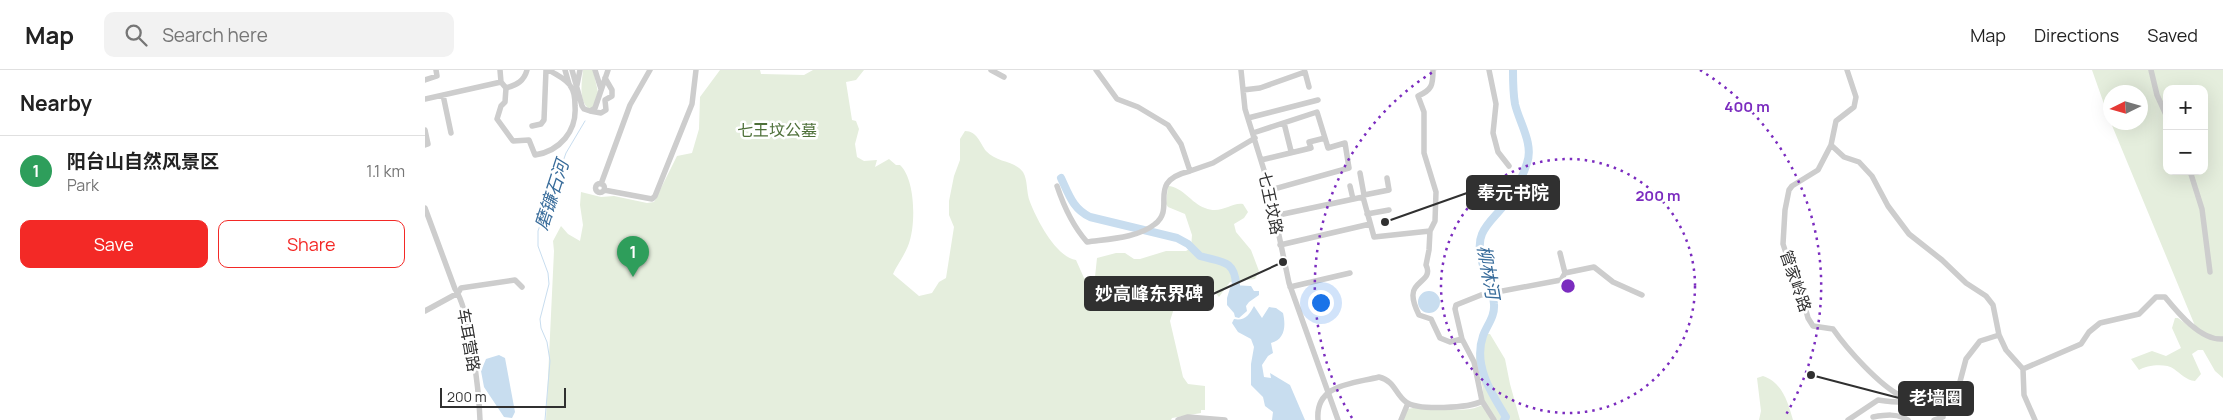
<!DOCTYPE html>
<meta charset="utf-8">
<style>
body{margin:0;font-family:Manrope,"Noto Sans SC",sans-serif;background:#f2f2f2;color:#222}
.controls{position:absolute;right:15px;top:15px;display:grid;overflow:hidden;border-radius:10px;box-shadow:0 5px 20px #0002}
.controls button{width:45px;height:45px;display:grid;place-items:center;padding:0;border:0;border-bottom:1px solid #e0e0e0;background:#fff;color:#222;font:25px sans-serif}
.compass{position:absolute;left:1678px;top:15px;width:45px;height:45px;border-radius:50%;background:#fff;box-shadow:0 5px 20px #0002;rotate:265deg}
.scale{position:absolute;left:15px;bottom:12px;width:126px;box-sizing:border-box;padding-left:5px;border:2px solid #303030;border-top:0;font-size:14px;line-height:18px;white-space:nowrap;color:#303030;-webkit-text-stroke:4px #fff;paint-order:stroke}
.you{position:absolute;left:895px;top:232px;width:18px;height:18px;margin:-12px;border:4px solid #fff;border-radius:50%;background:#1a73e8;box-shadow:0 0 0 8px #1a73e833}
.badge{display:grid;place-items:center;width:32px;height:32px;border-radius:50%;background:#f32926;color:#fff;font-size:16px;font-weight:700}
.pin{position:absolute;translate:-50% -41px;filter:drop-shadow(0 1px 2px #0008)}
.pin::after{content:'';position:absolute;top:26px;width:18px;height:15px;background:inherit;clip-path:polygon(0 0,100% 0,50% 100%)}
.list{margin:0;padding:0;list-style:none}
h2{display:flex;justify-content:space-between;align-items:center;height:65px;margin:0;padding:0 20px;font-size:21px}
h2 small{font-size:16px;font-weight:400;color:#767676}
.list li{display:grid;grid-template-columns:32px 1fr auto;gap:15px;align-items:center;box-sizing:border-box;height:70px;padding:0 20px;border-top:1px solid #e0e0e0}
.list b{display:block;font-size:19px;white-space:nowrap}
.list p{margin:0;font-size:16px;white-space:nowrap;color:#767676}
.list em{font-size:16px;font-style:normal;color:#767676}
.actions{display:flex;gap:10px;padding:15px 20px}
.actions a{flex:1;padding:11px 0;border:1px solid #f32926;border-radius:10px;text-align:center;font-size:18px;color:#f32926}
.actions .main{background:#f32926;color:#fff}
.icon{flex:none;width:28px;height:28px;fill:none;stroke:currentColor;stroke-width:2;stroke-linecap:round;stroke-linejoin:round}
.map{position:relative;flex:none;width:1798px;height:350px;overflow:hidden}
header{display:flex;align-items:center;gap:30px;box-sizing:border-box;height:70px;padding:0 25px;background:#fff;border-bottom:1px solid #e0e0e0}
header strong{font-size:24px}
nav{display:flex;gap:28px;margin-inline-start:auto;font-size:18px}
.search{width:350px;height:45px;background:#f2f2f2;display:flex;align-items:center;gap:12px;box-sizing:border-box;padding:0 18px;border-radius:10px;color:#767676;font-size:19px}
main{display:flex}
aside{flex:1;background:#fff}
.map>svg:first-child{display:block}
</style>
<header>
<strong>Map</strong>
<div class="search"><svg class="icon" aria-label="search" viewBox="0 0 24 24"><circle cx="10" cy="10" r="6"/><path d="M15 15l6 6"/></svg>Search here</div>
<nav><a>Map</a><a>Directions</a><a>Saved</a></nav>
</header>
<main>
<aside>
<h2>Nearby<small></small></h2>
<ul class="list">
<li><span class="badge" style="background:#2e9e5b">1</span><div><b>阳台山自然风景区</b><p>Park</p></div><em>1.1 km</em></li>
</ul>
<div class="actions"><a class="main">Save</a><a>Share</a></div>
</aside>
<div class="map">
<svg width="1798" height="350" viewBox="0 0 1798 350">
<rect width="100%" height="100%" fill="#fff"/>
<path fill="#e5eedd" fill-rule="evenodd" d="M158 0H168L173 22 168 37 164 39C153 30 157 12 158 0Z
M295 0H335L336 4 379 5 388 0H439L431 10 421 12 427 50 431 51 434 59 430 74 432 87 439 91 452 90 450 97 464 89 471 95H475C491 110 491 157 483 176 479 186 472 195 468 204L494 226 507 223 514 212 521 208 529 157 524 145V131L529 106 535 90V69L540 61C552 61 555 73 561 81 572 93 589 90 598 102 603 110 601 122 605 132 612 150 631 187 651 190L659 208 670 207 672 188 691 183H700L709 189H715L741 181H761L766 178 767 165 760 144 743 137 741 134 743 116C758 117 766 133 780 138 796 145 806 132 818 134L823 142 819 148 809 154 811 162 826 180 834 201 830 209 805 212 794 227 779 209 759 206 745 251 758 307 763 314 780 316V340H776V343L747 348 746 350H121L129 181 128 171 136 156 143 164 155 171 158 155 155 135 156 122 176 127 189 126 222 133 229 132 252 86 267 83 274 59 275 27Z
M1667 0H1798V308L1790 301 1778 280H1773L1767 284 1776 304 1770 311C1761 310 1756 304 1749 299 1741 293 1722 295 1714 300L1706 289 1727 281 1741 286 1756 278 1747 258 1750 248H1753L1773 263 1686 53 1716 52V22H1686L1685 51ZM1742 19H1779V101H1742Z
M1060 264H1065L1080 289 1085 314 1095 350H976L982 339C1003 334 1038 346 1057 335 1064 305 1038 298 1060 264Z
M1338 306C1357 312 1363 332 1368 350H1334L1336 341 1332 308Z"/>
<path fill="#c8ddef" d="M806 215 826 216 829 221H834V225L824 232 821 236 822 241 814 248 810 247 809 243 802 235V228Z
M993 232a11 11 0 1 1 22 0a11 11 0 1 1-22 0Z
M829 236 837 248 844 237 851 238 858 243C861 256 860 269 846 273L848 283 843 286 837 295 839 307 846 308 845 303 865 315 880 350H847L848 342 840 336 838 327 826 315V294L829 277 826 269 813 262 807 253 809 249C820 251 824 245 829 236Z
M74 285 80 288 90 342 87 348 79 347 59 317 56 301 61 289Z"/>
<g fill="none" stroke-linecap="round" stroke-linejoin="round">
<path stroke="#c8ddef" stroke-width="1" d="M120 350 125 291 122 272 116 258 115 249 124 214 123 203 113 176V161L141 83 160 51"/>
<path stroke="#c8ddef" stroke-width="8" d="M636 108C644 125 648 139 665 147L752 168 763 174 775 186C795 192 810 189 811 215
M1079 350 1081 347C1066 323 1048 295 1058 266 1062 255 1070 247 1069 234 1068 214 1048 185 1057 164 1062 152 1073 144 1080 134 1089 122 1098 107 1102 93 1109 74 1094 52 1090 34 1088 23 1088 11 1088 0"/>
<path stroke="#cdcdcd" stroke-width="5.5" d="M75 0 76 12
M140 0 144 14
M147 0 157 36 159 39 165 41 170 38 183 0
M170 0 176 19
M566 0 579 7
M671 0 692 29 713 37 743 55 756 74 765 101 788 93 830 68
M816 0 820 39 843 113 864 213 913 350
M1008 0C1008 15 1007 20 993 26L999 42V83L1011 122 1010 151 1005 161 1004 180 1001 195C1007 207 995 210 990 218 985 225 991 239 994 245L1006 249 1015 268 1025 272 1037 269
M1064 0 1071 34 1068 63 1073 82 1084 96
M1422 0 1431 27 1429 37 1411 51 1406 75 1393 100 1367 116 1364 120 1360 140 1358 174 1363 189 1370 200 1383 248 1388 256 1408 259C1422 279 1454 315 1476 326 1482 328 1489 329 1495 331
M1726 0 1732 25 1742 47
M0 10 12 6 11 0
M152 15 155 0
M81 18 80 32 76 36 72 49 88 71 104 70 110 85C135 81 152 61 150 36 150 29 150 22 146 17 142 9 131 5 124 0
M818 20 835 18 880 2 884 17
M18 25 26 63
M0 29 76 12 81 18C92 15 99 11 102 0
M165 41 176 43 181 40 180 30 187 26V20L180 8
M823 48 893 30
M859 53 866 81
M107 56 116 54 119 50 121 0
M0 60 3 74 0 75
M828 63 892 42 900 68 884 72 886 78 836 90
M1406 75 1419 87 1434 92 1447 106 1463 136 1484 164 1517 190 1541 213 1561 226 1568 235 1574 265 1581 280 1598 299
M1765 101 1777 139 1785 202
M935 103 939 125
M170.5 118a4.5 4.5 0 1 1 9 0a4.5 4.5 0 1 1-9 0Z
M176 114 205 35 225 0
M632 116C639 137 647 155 662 172 683 169 713 168 730 154 752 137 720 112 765 101
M925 116 928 129
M179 120 227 129 230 126 267 34 271 0
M845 120 924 98 920 73 903 78 900 68
M938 127 939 125 964 120 962 108
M0 138 30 219C45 240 54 322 55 350
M942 144 964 140
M849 146 938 127 949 167 1005 161
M855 175 945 154
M1140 203 1169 197 1188 212 1217 225
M865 217 925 203
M0 241 33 223 36 218 90 210 97 217
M1057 331 1049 292 1037 269 1030 239 1031 235 1056 225 1136 210 1140 203 1135 183
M1448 347C1460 345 1472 343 1483 350
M753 350 763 347 800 350
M893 350C890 314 927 314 954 307 970 311 970 324 981 332 993 341 1045 338 1057 331L1069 350
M976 350 983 333
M1423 350 1453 330C1487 335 1502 332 1533 319L1541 289 1555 271 1574 265
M1509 350 1518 347 1513 327
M1610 350 1599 325 1598 299 1656 274 1664 262 1675 253 1714 244 1731 227H1740C1753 243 1776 271 1798 269"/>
</g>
<g fill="none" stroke="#7b2cbf" stroke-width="2.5" stroke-dasharray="2.5 5">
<circle cx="1143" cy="216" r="127"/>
<path d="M927 348A253 253 0 0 1 1011 0M1275 0A253 253 0 0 1 1359 348"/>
</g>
<g text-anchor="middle" stroke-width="5" stroke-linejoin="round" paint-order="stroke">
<g font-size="16" fill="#4e7039" stroke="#fff">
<text x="352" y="66">七王坟公墓</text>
</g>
<g font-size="16" fill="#303030" stroke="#fff">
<text transform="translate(846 133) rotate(78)" y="6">七王坟路</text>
<text transform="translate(1371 211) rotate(71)" y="6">管家岭路</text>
<text transform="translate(44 270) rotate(80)" y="6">车耳营路</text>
</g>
<g font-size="18" font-style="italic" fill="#376b9a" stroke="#fff">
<text transform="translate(127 125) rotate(-72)" y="6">磨镰石河</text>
<text transform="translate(1063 202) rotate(80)" y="6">柳林河</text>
</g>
</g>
<circle cx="1143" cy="216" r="8" fill="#7b2cbf" stroke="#fff" stroke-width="2.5"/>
<g font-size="15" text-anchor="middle" font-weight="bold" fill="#7b2cbf" stroke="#fff" stroke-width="5" stroke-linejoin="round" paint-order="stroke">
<text x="1322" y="42">400 m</text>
<text x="1233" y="131">200 m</text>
</g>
<path fill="none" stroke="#303030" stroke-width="2" d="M960 152L1042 123M858 192L788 224M1386 305L1474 328"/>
<g fill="#303030" stroke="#fff" stroke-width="2">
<circle cx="960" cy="152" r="5"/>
<circle cx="858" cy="192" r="5"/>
<circle cx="1386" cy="305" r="5"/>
</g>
<g fill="#303030" stroke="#303030" stroke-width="2">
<rect x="1042" y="106" width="92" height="33" rx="5"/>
<rect x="660" y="207" width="128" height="33" rx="5"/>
<rect x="1474" y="312" width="74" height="33" rx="5"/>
</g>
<g font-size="18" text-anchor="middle" font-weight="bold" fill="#fff">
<text x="1088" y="129">奉元书院</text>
<text x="724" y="230">妙高峰东界碑</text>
<text x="1511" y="334">老墙圈</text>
</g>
</svg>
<div class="controls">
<button>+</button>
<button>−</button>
</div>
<svg class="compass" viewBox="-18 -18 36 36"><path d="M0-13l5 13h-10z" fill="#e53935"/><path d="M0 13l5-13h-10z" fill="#767676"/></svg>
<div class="scale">200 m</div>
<div class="you"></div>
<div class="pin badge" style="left:208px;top:207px;background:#2e9e5b">1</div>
</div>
</main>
